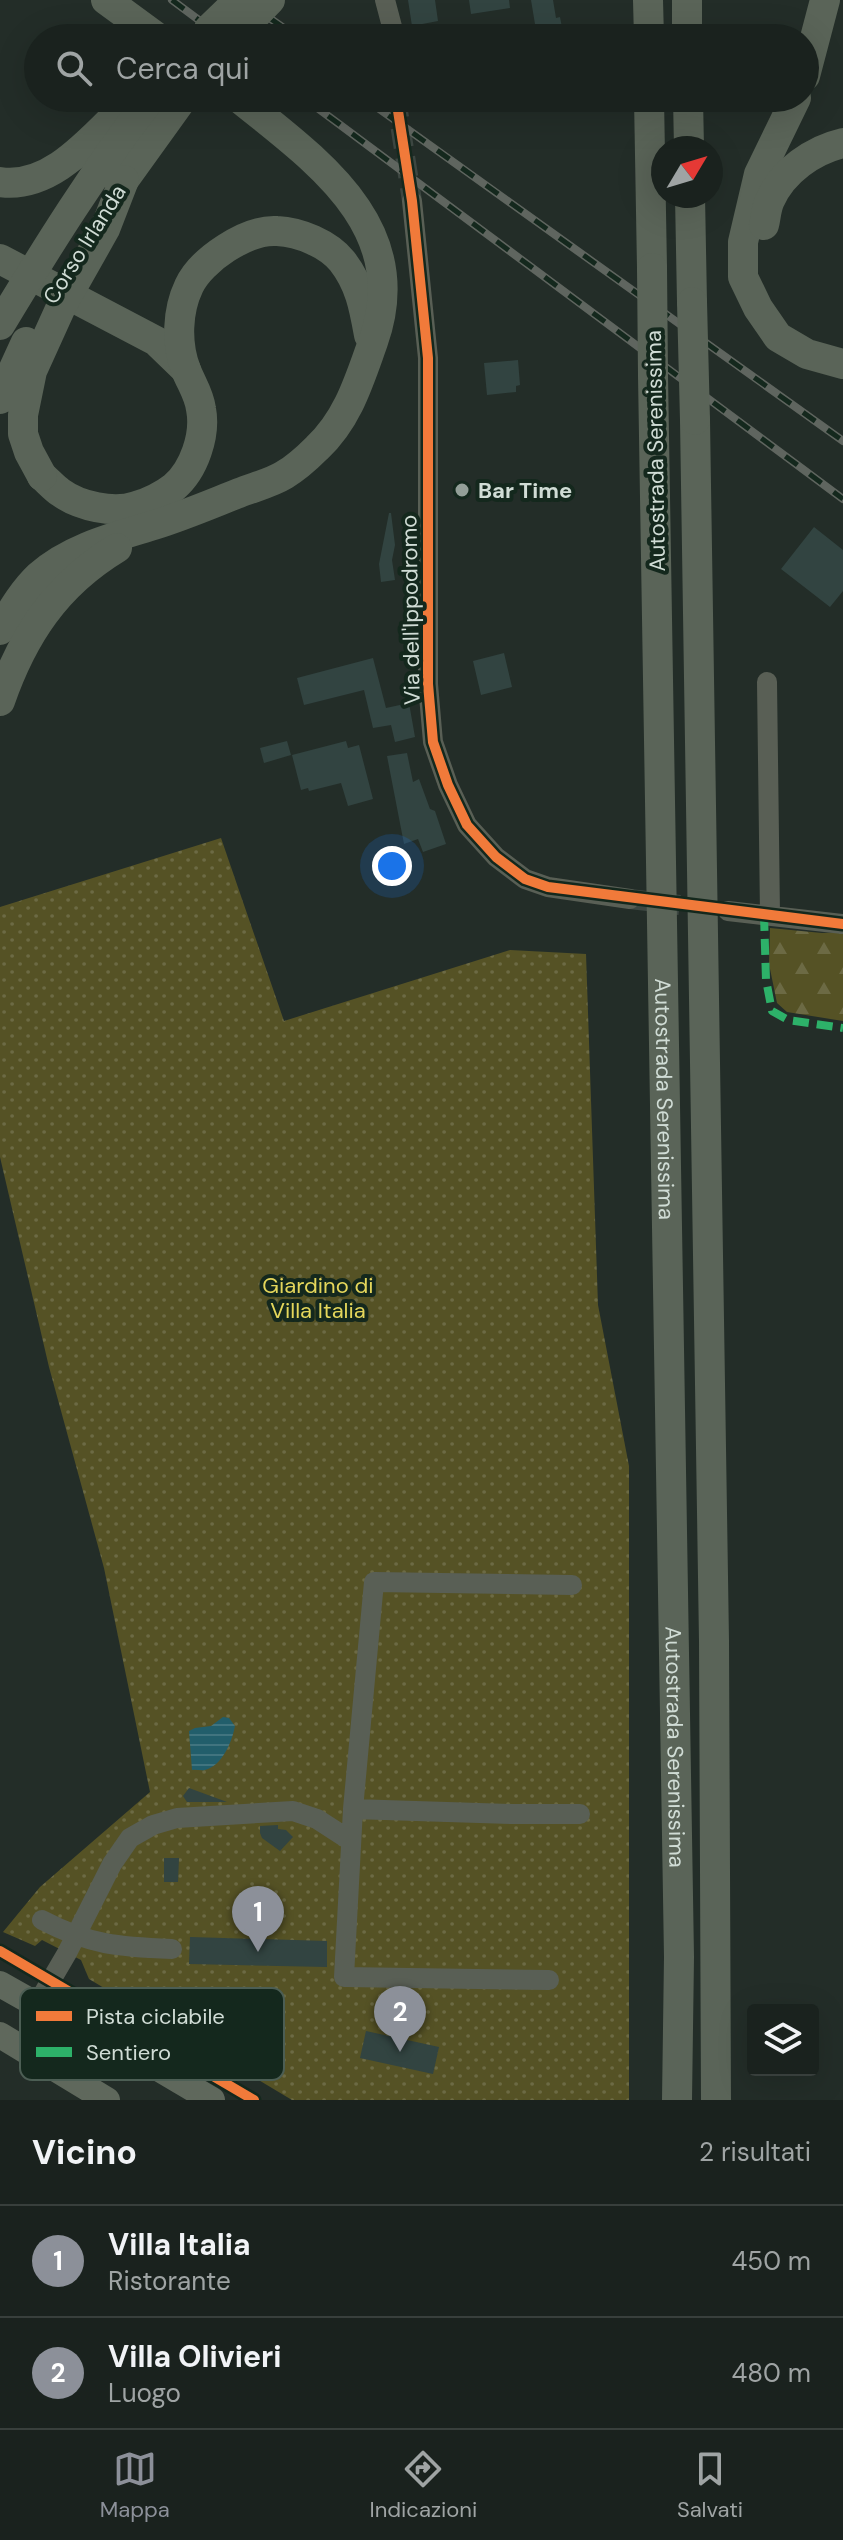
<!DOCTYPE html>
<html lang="it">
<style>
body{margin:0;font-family:"DM Sans",sans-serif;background:#272f2b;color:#f1f3f6}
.controls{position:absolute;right:24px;bottom:24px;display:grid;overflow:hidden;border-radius:8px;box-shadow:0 8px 32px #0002}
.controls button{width:72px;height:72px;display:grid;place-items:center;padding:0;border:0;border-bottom:2px solid #383f3c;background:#1a221e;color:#f1f3f6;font:40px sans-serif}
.compass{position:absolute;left:651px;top:136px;width:72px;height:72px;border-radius:50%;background:#1a221e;box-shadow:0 8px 32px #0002;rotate:52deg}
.you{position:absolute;left:392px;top:866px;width:28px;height:28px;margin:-20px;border:6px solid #fff;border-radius:50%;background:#1a73e8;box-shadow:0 0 0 12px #1a73e833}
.badge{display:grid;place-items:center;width:52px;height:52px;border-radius:50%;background:#8c9099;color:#fff;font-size:26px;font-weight:700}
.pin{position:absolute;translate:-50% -66px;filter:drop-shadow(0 2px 4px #0008)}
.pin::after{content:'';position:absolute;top:42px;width:28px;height:24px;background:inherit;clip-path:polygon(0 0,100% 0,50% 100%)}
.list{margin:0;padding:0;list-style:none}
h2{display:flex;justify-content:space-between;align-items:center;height:104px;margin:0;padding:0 32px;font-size:34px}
h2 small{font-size:26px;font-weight:400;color:#9fa4a4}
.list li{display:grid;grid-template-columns:52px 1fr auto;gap:24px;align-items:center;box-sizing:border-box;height:112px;padding:0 32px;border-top:2px solid #383f3c}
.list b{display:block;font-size:30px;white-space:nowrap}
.list p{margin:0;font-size:26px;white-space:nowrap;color:#9fa4a4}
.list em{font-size:26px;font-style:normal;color:#9fa4a4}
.icon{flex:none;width:44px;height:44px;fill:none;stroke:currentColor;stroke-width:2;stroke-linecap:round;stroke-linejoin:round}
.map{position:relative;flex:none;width:843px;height:2100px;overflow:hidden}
.search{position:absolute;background:#1a221e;box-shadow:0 8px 32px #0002;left:24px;right:24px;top:24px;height:88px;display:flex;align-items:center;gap:20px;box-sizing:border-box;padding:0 28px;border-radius:44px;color:#9fa4a4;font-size:30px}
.sheet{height:328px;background:#1a221e}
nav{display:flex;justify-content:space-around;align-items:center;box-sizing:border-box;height:112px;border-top:2px solid #383f3c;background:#1a221e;font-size:22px;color:#9fa4a4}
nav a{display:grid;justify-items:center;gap:4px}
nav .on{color:#8c9099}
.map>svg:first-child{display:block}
</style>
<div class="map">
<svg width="843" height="2100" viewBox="0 0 843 2100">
<defs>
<pattern id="forest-firs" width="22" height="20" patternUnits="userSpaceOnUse" patternTransform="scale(2)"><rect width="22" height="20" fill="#555225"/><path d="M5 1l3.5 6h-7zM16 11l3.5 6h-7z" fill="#6c6a44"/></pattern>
<pattern id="garden-dots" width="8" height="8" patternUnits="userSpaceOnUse" patternTransform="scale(2)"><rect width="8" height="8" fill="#555225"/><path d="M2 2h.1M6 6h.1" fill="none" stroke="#6c6a44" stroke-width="1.8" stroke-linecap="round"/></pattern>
<pattern id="water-rules" width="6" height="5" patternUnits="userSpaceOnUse" patternTransform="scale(2)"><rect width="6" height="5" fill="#225e6b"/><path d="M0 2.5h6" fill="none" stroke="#41747f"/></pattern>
</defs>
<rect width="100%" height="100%" fill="#232d28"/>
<path fill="url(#forest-firs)" d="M770 928 822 933 843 932V1021L787 1012 777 1003 769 964Z"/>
<path fill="url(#garden-dots)" d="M221 838 284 1021 510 950 586 954 598 1305 629 1466V2100H292L89 1979 81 1960 42 1940 35 1946 3 1932 40 1887 150 1792 104 1568 49 1367 0 1157V907Z"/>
<path fill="url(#water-rules)" d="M223 1717 229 1718 235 1726C232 1742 222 1766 205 1770 201 1771 196 1769 192 1770L189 1731 195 1728 211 1726Z"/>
<path fill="#324441" d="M408 0H435L438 21 412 26Z
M469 0H509L510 8 471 14Z
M531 0H553L556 18 560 17 564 38H498L497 32 535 24Z
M518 360 520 385 516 386V392L487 395 484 363Z
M389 513H391L395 545 392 560 395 580 381 582 379 564Z
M814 527 843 550V591L830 607 781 569Z
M504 653 512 687 481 695 473 661Z
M373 658 386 708 409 703 415 737 395 742 391 725 373 728 364 690 304 705 297 678Z
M287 741 291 755 264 763 260 748Z
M346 741 348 748 359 745 373 799 348 806 341 783 309 791 308 788 301 790 292 755Z
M407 753 413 782 419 779 430 809 435 811 446 844 423 852 418 839 404 844 387 756Z
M189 1788 227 1802H187L183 1796Z
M278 1825V1829L286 1830 293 1837 280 1851 262 1838 260 1833V1826Z
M164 1858H179L178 1882H164Z
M190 1937 327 1941V1967L189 1964Z
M366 2031 439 2047 433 2074 360 2058Z"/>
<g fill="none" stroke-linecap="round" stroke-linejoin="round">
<path stroke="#3d4742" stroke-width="20" stroke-dasharray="20 10" stroke-linecap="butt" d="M396 98 412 201
M630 899 713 909"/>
<path stroke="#595f55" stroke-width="20" d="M385 0 395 38
M412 201 428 358V684L433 742 448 785 467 825 496 857 525 879 548 887 630 899
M767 682 770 915
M728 911 843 924
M353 1809 512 1814H580
M42 1920C90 1945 119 1947 172 1949
M549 1980 344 1977 353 1809 374 1582 572 1585
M36 2006 67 1953 112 1864 130 1838 153 1825 177 1818 293 1811 317 1819 351 1841"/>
<path stroke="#5f685c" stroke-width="26" d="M0 1984 85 2032 136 2055 212 2100
M0 2035 107 2100"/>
<g stroke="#5a6458" stroke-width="30">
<path d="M106 0 158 38"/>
<path d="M648 0 649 38"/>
<path d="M687 0V38"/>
<path d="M805 76 825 0"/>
<path d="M649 98 652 268"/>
<path d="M688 98 689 148"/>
<path d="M796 98 759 174 743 242V277L758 308 778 337 807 354 843 364"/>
<path d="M124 180 183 98"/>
<path d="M0 182C55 190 97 131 134 98"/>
<path d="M690 196 692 302"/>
<path d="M764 225C766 218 766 208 770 200 783 171 813 150 843 143"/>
<path d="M0 259 156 341 186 370"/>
<path id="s1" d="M653 375 679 1957 677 2100"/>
<path d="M695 420 714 1641 716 2100"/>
<path d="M42 476C48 481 54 488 60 492 79 506 114 514 136 506 148 503 164 495 174 487 194 470 206 435 201 409 199 394 191 383 186 370 176 344 177 311 189 286 201 260 247 229 277 231 300 232 328 244 342 261 360 284 364 307 369 335"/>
<path d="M0 630C11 612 23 591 39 576 70 548 115 537 154 525 183 516 211 504 239 493 254 487 271 483 284 475 296 468 308 457 317 448 348 419 359 381 373 342 414 227 317 161 239 98"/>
<path d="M0 701C23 635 56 585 117 548"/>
</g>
<g stroke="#5f655f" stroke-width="8">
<path id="rail" d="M172 0 223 38
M224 0 252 20
M244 0 298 38
M304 98 843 499
M364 98 843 441"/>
</g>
<use href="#rail" stroke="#14281d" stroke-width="5" stroke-dasharray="15" stroke-linecap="butt"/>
<path stroke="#5a6458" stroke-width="30" d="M209 29 239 0
M233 38 270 0
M652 268 653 375
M692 302 695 420
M0 325C47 247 95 170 151 98
M0 399 26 342
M42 476 29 452 23 434V415L32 371 61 307 105 229 124 180"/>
<path stroke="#2db169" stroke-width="8" stroke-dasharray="16 8" stroke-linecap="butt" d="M764 915 766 980 772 1011 788 1020 843 1028"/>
<g stroke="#14281d" stroke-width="15">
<path id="cycleway" d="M396 98 412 201 428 358V684L433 742 448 785 467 825 496 857 525 879 548 887 843 924
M0 1951 254 2100"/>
</g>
<use href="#cycleway" stroke="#f17a3a" stroke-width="10"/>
</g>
<circle fill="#939f98" stroke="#14281d" stroke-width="3" cx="462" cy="490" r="8"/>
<g text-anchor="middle" stroke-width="8" stroke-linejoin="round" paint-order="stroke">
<g font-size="22" fill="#d0dcd5" stroke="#14281d">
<text transform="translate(84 244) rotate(-58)" y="8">Corso Irlanda</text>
<text transform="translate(655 451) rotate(-91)" y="8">Autostrada Serenissima</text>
<text transform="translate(410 610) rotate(-91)" y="8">Via dell'Ippodromo</text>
<text dy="8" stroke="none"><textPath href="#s1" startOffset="724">Autostrada Serenissima</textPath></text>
<text dy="8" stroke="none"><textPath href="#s1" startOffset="1372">Autostrada Serenissima</textPath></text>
</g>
<g font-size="22" font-weight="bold" fill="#d0dcd5" stroke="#14281d" text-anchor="start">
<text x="478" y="498">Bar Time</text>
</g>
<g font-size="22" fill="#e4d65b" stroke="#14281d">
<text x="318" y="1293">Giardino di<tspan x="318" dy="25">Villa Italia</tspan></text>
</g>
</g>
<rect x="20" y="1988" width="264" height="92" rx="12" fill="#14281d" stroke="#4c5e54" stroke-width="2"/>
<rect x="36" y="2011" width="36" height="10" fill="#f17a3a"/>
<rect x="36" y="2047" width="36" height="10" fill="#2db169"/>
<g font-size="22" fill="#d0dcd5">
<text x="86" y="2024">Pista ciclabile</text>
<text x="86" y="2060">Sentiero</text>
</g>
</svg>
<div class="controls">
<button><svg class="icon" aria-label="layers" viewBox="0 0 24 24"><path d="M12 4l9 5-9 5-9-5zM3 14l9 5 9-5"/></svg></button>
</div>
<svg class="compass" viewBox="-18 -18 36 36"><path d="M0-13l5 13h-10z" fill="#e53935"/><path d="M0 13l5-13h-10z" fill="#9fa4a4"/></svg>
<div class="you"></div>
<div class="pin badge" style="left:258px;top:1952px">1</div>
<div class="pin badge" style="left:400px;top:2052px">2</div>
<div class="search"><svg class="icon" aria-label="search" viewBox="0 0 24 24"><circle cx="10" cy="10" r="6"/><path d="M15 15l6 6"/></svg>Cerca qui</div>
</div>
<section class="sheet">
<h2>Vicino<small>2 risultati</small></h2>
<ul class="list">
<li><span class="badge">1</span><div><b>Villa Italia</b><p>Ristorante</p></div><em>450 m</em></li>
<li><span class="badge">2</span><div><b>Villa Olivieri</b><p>Luogo</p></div><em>480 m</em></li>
</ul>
</section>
<nav>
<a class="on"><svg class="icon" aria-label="map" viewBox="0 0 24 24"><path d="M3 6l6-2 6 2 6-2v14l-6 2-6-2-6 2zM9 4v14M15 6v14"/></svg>Mappa</a>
<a><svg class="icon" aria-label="directions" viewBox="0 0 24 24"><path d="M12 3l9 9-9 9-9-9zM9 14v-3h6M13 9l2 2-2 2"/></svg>Indicazioni</a>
<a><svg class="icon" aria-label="saved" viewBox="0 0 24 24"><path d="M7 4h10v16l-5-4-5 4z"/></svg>Salvati</a>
</nav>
